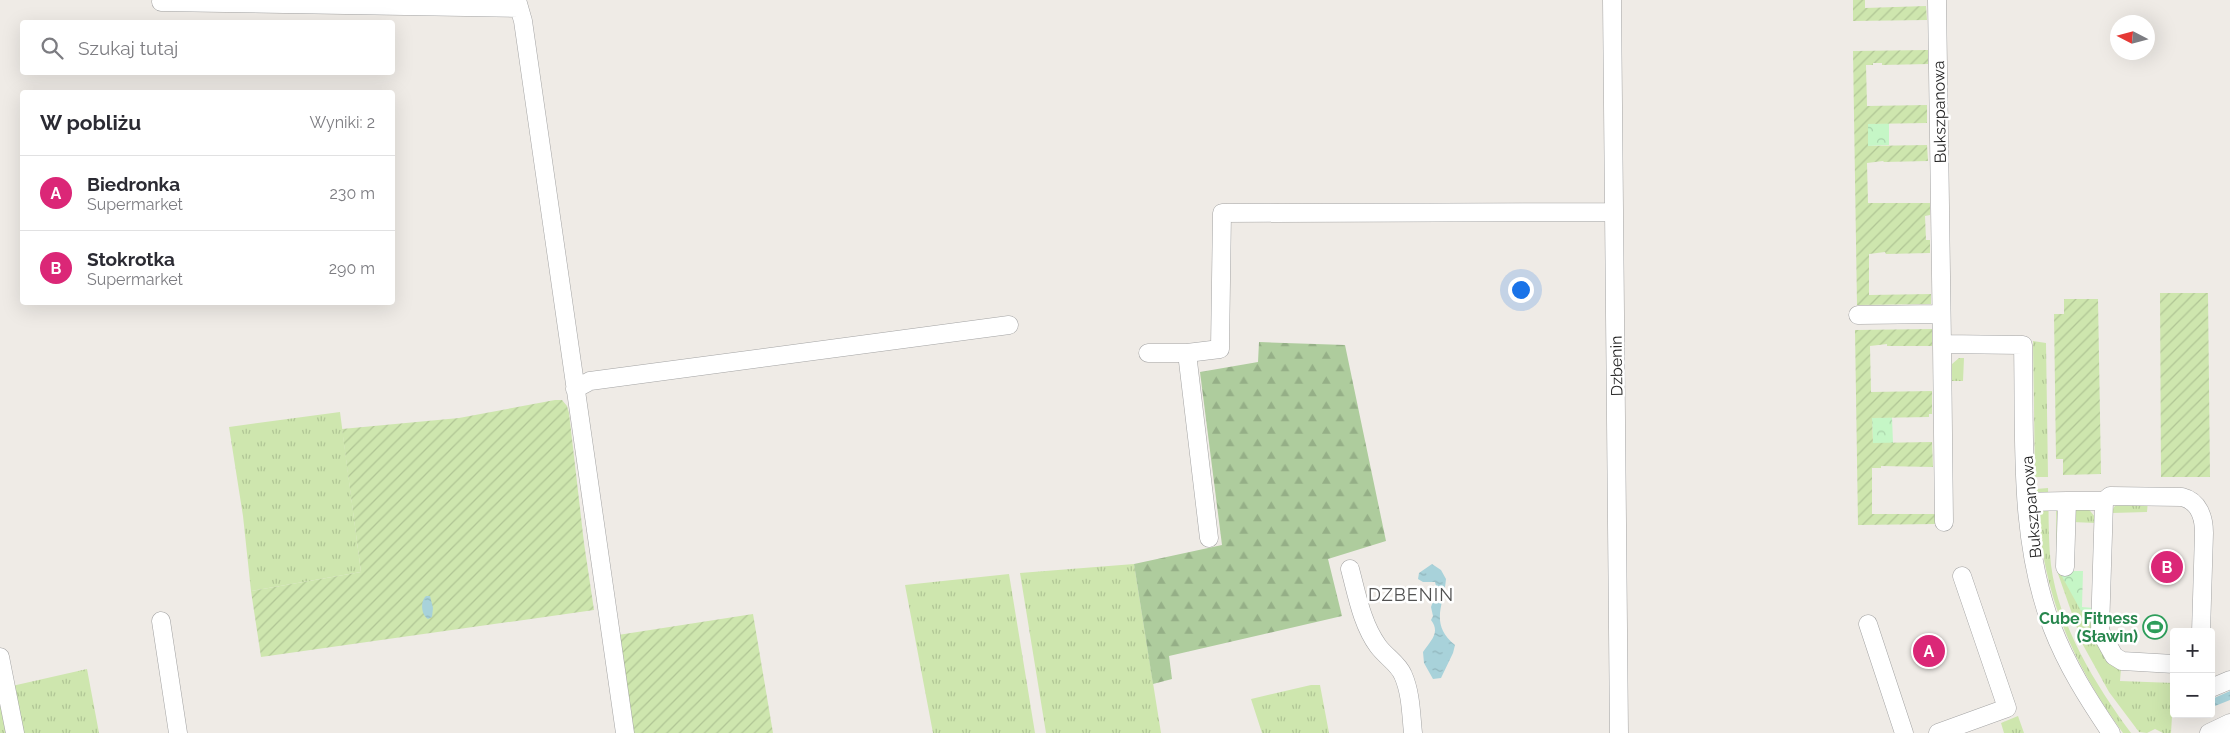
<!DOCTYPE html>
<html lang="pl">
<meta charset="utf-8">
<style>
body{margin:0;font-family:Raleway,sans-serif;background:#f7f7f7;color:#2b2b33}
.controls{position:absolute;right:15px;bottom:15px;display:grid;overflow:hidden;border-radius:5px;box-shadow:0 5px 20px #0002}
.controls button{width:45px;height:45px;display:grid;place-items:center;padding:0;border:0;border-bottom:1px solid #e1e1e2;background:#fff;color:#2b2b33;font:25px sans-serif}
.compass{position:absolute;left:2110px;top:15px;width:45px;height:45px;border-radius:50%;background:#fff;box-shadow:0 5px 20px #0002;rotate:276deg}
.you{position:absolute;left:1520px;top:289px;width:18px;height:18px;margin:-12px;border:4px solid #fff;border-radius:50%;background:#1a73e8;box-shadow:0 0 0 8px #1a73e833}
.badge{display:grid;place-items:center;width:32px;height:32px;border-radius:50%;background:#db2777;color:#fff;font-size:16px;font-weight:700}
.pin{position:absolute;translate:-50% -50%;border:2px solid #fff;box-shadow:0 1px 5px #0006}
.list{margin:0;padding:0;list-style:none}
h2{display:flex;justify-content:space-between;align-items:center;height:65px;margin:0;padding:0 20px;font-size:21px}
h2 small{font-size:16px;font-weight:400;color:#7c7c81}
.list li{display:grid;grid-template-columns:32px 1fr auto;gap:15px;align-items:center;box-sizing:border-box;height:75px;padding:0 20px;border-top:1px solid #e1e1e2}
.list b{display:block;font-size:19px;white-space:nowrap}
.list p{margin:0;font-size:16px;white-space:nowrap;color:#7c7c81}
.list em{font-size:16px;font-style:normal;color:#7c7c81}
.icon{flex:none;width:28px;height:28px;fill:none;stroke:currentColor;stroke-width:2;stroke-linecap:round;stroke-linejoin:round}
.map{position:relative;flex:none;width:2230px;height:733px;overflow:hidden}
.search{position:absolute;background:#fff;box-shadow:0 5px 20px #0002;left:20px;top:20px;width:375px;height:55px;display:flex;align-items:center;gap:12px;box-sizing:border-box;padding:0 18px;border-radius:5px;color:#7c7c81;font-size:19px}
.panel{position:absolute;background:#fff;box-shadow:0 5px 20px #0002;left:20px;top:90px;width:375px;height:215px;border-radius:5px}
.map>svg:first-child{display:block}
</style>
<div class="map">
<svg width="2230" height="733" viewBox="0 0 2230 733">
<defs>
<pattern id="grass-tufts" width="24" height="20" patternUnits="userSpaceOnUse" patternTransform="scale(1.25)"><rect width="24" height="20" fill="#cee6ae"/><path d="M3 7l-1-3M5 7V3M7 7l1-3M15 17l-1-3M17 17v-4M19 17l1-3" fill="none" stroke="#b0c595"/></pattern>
<pattern id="forest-firs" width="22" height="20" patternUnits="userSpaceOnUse" patternTransform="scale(1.25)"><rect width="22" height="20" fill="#aecc9d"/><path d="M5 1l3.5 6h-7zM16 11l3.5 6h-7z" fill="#95af87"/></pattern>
<pattern id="park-crowns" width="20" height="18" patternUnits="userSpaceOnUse" patternTransform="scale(1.25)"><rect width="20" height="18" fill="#c5f6c6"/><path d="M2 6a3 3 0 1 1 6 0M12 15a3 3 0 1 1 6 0" fill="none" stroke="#a9d2aa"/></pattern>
<pattern id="garden-furrows" width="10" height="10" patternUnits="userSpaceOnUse" patternTransform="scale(1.25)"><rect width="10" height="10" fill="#cee6ae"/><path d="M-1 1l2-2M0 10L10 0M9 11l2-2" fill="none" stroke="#b0c595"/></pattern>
<pattern id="water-ripples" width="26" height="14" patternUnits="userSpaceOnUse" patternTransform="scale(1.25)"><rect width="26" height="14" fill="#a8d2da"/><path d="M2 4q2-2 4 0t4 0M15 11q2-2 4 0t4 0" fill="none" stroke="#90b4bb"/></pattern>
</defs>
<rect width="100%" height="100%" fill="#efebe6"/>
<path fill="url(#grass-tufts)" d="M2033 341 2046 343 2048 477H2035Z
M1959 358H1964L1963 381H1950L1952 364Z
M340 412 361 572 251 591 243 516 229 427Z
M2048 488C2049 513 2048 540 2051 565 2059 626 2095 684 2131 733H2123C2067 656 2040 584 2036 489Z
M2148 501 2147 512 2112 513C2114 497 2136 501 2148 501Z
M2056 505 2059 507 2058 556 2087 622 2093 623C2098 634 2108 667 2121 668L2120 681 2174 683 2171 733H2163L2155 729 2147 733 2139 732 2109 692 2083 645 2057 571Z
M2087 507 2095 517 2096 523 2072 522 2077 508Z
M1134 564 1161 733H1046L1020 573Z
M1009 574 1035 733H933L905 585Z
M87 669 99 733H0V671L12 686Z
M1311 685H1320L1329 733H1262L1251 699Z
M2018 716 2024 733H2004L2001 723Z"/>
<path fill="url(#forest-firs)" d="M1259 342 1345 345 1386 541 1328 559 1342 616 1169 656 1172 679 1153 684 1134 564 1222 545 1200 372 1258 362Z"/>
<path fill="url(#park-crowns)" d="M1889 123V145L1868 146V124Z
M1892 417 1893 443H1873L1872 418Z
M2059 571H2083L2082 607 2094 608 2093 623 2087 622Z"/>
<path fill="url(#garden-furrows)" d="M1853 0H1865V8L1926 6 1927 20 1853 21Z
M1928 50V64L1882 65V63H1873V65H1866L1867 106 1927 105V123L1868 124V146L1927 145 1928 161 1884 162 1883 161 1867 163 1868 203H1930V215L1925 216 1926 240H1930V253L1886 254 1885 252 1869 254V295L1931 294V304L1857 305 1853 51Z
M2160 293H2208L2210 477H2161Z
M2064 299H2098L2101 474 2063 475V459H2056L2054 314H2064Z
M1932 329V346H1887V344L1870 346 1871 392 1932 391V414H1929V417L1872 418 1873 443 1932 442 1933 467 1881 466V468H1872V514H1935V524L1858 525 1855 330Z
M555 400H562L567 406 569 413 584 543 594 610 261 657 251 591 361 572 342 429 459 418Z
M753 614 773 733H630L618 635Z"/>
<path fill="url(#water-ripples)" d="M1432 564 1441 570 1446 579C1444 605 1429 624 1455 645L1453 653 1441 678 1433 679 1424 663 1423 652C1430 641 1441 633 1431 620L1433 616 1431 607 1437 590 1435 582H1423L1418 579 1419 573Z
M426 596H430L433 608 432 617 428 619C421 615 420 601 426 596Z
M2230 691V700L2215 706 2212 699Z"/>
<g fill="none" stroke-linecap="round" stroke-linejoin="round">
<g stroke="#a3a3a3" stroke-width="19">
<path id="minor" d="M517 0 523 21 625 733
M1612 0 1619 733
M1937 0 1942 344 2023 345C2025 438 2018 539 2052 627 2067 666 2088 699 2111 733
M161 2 518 8
M1858 315 1941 314
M1942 344 1944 522
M1148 353H1187L1220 349 1222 213 1614 212
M1187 353 1209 538
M575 389 590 381 1009 325
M2027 502 2067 501
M2065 567 2067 501H2104
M1350 569C1357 595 1362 624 1378 646 1386 657 1398 663 1403 675 1411 693 1411 714 1413 733
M161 621 178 733
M1868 624 1904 733
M0 657 15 733
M2174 664 2122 661 2114 656 2100 631 2104 501 2110 496 2182 497C2199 501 2204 518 2204 533L2201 632
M2211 688 2230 680
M1938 733 2007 708 1962 576
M2209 733 2230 723"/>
</g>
<use href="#minor" stroke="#fff" stroke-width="18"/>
</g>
<defs>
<g id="stadium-ring" transform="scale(1.25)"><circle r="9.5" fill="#fff" stroke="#2e9e5b" stroke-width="1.5"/><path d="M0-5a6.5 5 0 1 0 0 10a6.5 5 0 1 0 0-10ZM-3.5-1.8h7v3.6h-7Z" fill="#2e9e5b"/></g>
</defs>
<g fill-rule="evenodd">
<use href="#stadium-ring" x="2155" y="627"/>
</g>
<g text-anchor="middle" stroke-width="5" stroke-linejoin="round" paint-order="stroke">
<g font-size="16" fill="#1f1f1f" stroke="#fff">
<text transform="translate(1939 112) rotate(-91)" y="6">Bukszpanowa</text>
<text transform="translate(1616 366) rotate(-91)" y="6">Dzbenin</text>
<text transform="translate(2031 507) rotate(-95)" y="6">Bukszpanowa</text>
</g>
<g font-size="16" font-weight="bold" fill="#27864d" stroke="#fff" text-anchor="end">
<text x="2138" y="624">Cube Fitness<tspan x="2138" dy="18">(Sławin)</tspan></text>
</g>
<g font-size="18" letter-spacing="1" fill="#525252" stroke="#fff">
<text x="1411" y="601">DZBENIN</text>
</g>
</g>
</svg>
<div class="controls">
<button>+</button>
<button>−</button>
</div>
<svg class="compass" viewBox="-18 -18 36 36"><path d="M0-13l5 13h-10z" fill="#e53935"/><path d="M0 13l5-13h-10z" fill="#7c7c81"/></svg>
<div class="you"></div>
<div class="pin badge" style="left:1929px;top:651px">A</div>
<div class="pin badge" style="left:2167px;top:567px">B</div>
<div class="search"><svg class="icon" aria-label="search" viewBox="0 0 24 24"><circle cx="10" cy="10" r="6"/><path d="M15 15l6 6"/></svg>Szukaj tutaj</div>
<section class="panel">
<h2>W pobliżu<small>Wyniki: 2</small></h2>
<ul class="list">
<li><span class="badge">A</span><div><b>Biedronka</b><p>Supermarket</p></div><em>230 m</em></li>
<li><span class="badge">B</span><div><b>Stokrotka</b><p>Supermarket</p></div><em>290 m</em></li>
</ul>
</section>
</div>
